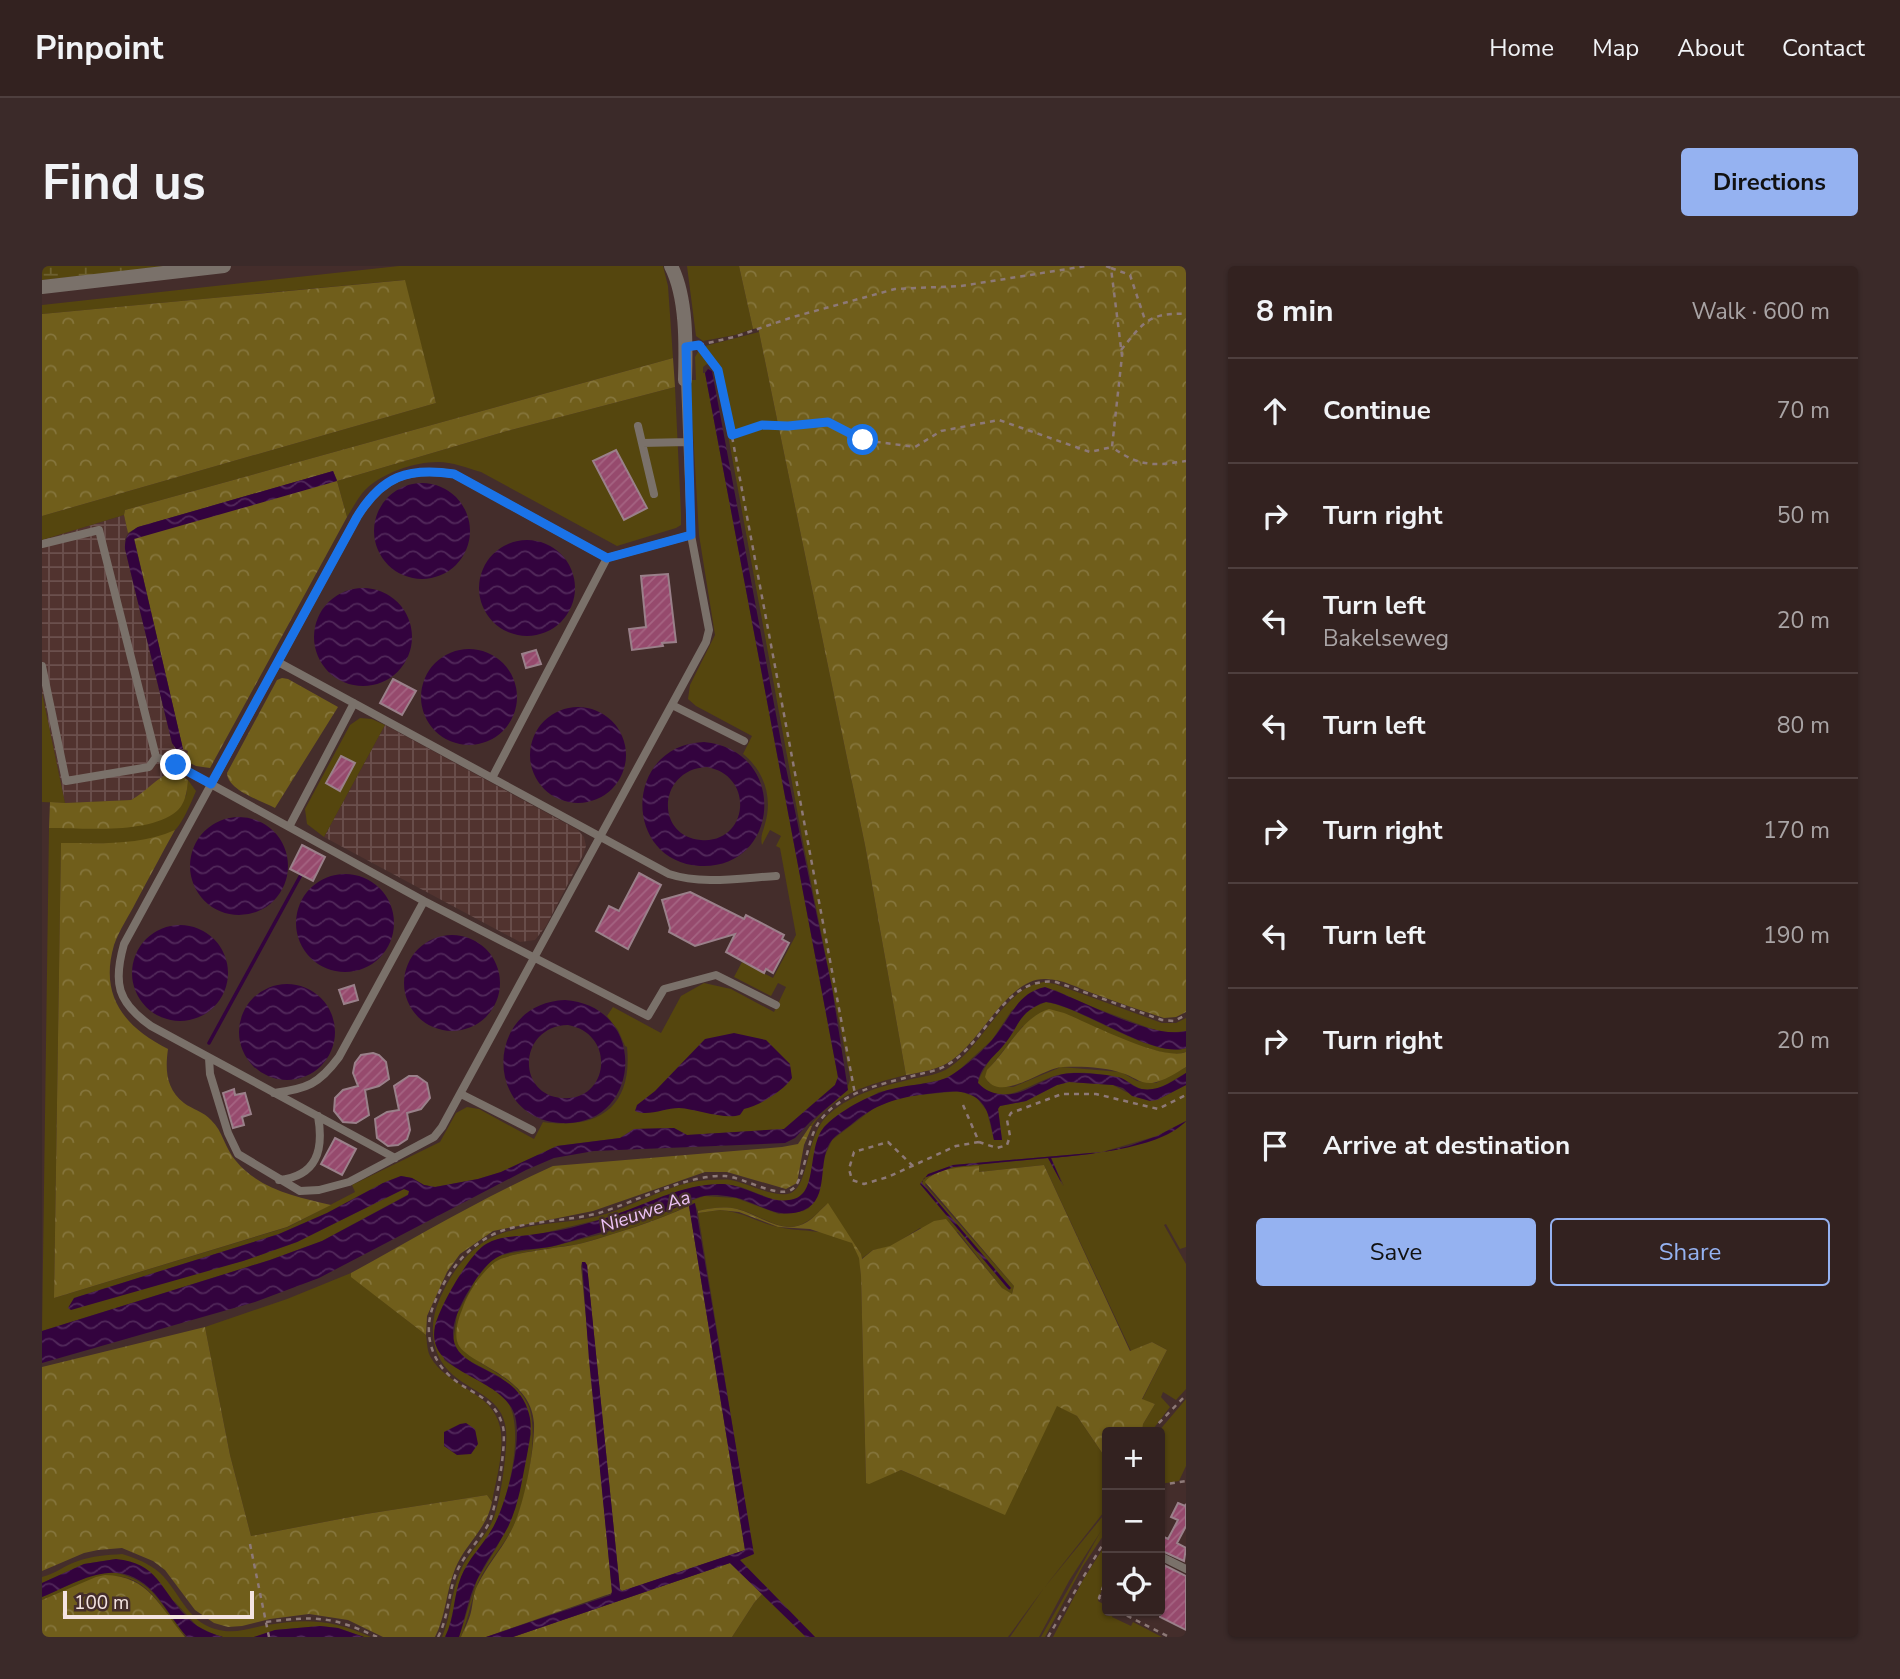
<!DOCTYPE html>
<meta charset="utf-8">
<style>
body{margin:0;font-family:"Nunito Sans",sans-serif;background:#3b2a29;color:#f1f3f6}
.controls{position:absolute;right:21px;bottom:21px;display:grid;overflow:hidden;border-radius:7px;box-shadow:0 2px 5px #0004}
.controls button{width:63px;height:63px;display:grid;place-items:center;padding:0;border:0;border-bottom:2px solid #4e3f3e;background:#332220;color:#f1f3f6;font:35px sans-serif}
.scale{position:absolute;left:21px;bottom:18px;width:191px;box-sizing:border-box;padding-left:7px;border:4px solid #f4e4e2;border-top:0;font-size:19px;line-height:24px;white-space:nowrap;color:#f4e4e2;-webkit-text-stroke:5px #442d2b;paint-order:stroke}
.stop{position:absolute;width:21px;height:21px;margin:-16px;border:5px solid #1a73e8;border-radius:50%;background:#fff}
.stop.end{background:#1a73e8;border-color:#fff;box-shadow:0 2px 7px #0008}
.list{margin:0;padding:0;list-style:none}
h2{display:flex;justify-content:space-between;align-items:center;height:91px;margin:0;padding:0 28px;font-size:30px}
h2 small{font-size:23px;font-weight:400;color:#a9a4a5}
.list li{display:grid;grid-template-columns:46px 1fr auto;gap:21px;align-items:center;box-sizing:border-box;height:105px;padding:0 28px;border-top:2px solid #4e3f3e}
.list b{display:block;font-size:26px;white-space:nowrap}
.list p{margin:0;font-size:23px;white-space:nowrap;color:#a9a4a5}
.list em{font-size:23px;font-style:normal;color:#a9a4a5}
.actions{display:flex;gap:14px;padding:21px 28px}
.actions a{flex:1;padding:16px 0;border:2px solid #95b2f1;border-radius:7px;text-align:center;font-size:24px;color:#95b2f1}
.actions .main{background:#95b2f1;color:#111}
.icon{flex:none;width:38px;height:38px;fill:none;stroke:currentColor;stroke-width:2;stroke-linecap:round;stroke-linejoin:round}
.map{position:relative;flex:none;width:1144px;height:1371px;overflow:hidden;border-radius:7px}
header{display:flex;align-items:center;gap:42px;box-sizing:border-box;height:98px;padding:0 35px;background:#332220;border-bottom:2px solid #4e3f3e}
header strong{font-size:33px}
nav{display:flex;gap:38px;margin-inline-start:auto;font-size:24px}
.intro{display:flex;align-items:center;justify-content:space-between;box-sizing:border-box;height:168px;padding:0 42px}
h1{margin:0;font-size:49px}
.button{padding:18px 32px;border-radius:7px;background:#95b2f1;color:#111;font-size:24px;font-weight:700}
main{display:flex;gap:42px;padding:0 42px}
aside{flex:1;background:#332220;border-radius:7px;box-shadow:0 2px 5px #0004}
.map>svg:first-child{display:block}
</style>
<header>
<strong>Pinpoint</strong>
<nav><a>Home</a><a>Map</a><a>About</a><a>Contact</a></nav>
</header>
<div class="intro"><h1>Find us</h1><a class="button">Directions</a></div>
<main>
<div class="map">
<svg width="1144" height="1371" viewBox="0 0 1144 1371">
<defs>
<pattern id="industrial-grid" width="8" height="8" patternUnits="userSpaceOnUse" patternTransform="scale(1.75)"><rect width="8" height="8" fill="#51332f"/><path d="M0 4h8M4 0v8" fill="none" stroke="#6b504d"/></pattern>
<pattern id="forest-crowns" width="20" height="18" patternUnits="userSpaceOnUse" patternTransform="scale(1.75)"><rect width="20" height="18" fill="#705e1b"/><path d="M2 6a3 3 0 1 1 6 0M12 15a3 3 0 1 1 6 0" fill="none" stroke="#85753c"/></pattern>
<pattern id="wetland-marsh" width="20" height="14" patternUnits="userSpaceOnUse" patternTransform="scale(1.75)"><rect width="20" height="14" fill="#55460e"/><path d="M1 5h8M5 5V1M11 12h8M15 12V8" fill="none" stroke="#6e6131"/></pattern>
<pattern id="water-waves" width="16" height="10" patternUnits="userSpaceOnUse" patternTransform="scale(1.75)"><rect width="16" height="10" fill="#33033e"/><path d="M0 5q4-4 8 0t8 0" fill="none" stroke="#51285a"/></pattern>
<pattern id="building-hatch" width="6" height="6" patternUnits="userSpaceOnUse" patternTransform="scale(1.75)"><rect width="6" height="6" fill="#964a6d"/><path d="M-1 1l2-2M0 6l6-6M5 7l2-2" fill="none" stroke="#a56482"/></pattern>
</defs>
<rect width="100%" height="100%" fill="#442d2b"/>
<path fill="url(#industrial-grid)" d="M82 249 86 267 83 273V283L130 477 135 484 141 483 147 485 140 509 137 507 89 534 23 537 0 427V274Z
M343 459 536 564 542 571 544 580 541 589 504 660 493 674 478 676 282 571Z"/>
<path fill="#55460e" d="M357 0H621L626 20 631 92 83 244 82 249 0 274V250L394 137 362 14 0 48V39Z
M645 0H697L711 63 693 69 661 75 654 70Z
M717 66 823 579 864 809C827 818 794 827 770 860H768C778 846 809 827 808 811L760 571 685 164 671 102 665 98 661 101V107H663L796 811 793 819 742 863 645 869 632 862 593 863 578 872 515 880 459 906 436 913 393 921 382 919 370 912 359 910 341 917 285 947 237 968 32 1032 201 995 255 976 362 923 367 925V928L280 975 228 994 0 1065 7 562 95 560 144 530 146 514 154 525C150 535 140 558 133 564 112 582 46 576 19 578L12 1032 246 961 313 926 310 919 398 876 414 847 425 841 437 843 492 873 501 856C557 864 591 840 585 781L583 780 576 764 565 750 571 741 619 767 639 730 662 717 689 723 732 746 744 721 736 717 729 730 692 711 700 696 731 712 754 669 738 582 734 580 739 570 728 564 720 579C718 570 721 566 723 558 731 531 722 505 701 488L710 470 654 440 646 433 648 419 673 369 657 269 648 114H654L653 91 659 81Z
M633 121 639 247V259L634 262 575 280 439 206C425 202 410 196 396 196 372 196 341 207 324 223 316 231 311 242 305 251L295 215 465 165Z
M0 427 23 537 0 536Z
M318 452 330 453 343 459 282 571 265 558 263 543 308 459Z
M1002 716 1013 718 1120 757H1134L1144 752V765L1126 767 1107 762 1045 739 1013 724 970 744 950 774 916 805 904 813 837 826 795 850 764 925 756 932 743 935H735L699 921 682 918 652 921 564 952 493 969 459 972 435 985 400 1042 402 1094C422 1109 450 1115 465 1135 484 1162 466 1237 450 1264 441 1280 427 1293 420 1309 411 1329 413 1351 403 1371H400C409 1350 409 1327 418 1306 425 1288 440 1275 449 1258 458 1243 466 1182 464 1164 461 1132 432 1127 411 1109 388 1089 386 1059 398 1032 409 1007 427 981 453 970 484 957 521 958 553 951 591 942 627 916 666 914 674 914 682 913 689 914 705 917 734 933 749 927 768 918 763 869 787 848 811 827 841 820 870 813 883 810 897 809 908 801 942 779 962 721 1002 716Z
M1004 736C1042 742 1110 793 1144 782V786C1130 791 1116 785 1102 781L981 760 946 804V816L955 820 971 821 1019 801 1079 806 1095 815 1114 817 1144 801V807C1133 813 1122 821 1110 824 1097 826 1091 817 1080 813 1062 808 1039 805 1021 808 992 812 963 846 936 817 937 805 977 752 989 743 993 740 999 738 1004 736Z
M1027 816 1071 819 1084 826 1115 834 1144 819V855L1115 870 1060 886 911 899 886 909 911 901 1006 892 1022 920 1009 892C1056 888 1103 882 1144 856V981L1138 983 1124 958 1122 959 1144 998V1123L1134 1134 1121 1126 1119 1131 1128 1141 1109 1166H1100L1101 1158 1113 1138 1100 1134 1125 1084 1110 1076 1089 1085 1002 899 937 906V901L910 903 889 909 883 919 972 1020 970 1028H966L960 1022 916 966 878 962 848 981 831 984 819 993V988L785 938C779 943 772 952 764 956 741 971 717 947 695 943 682 940 669 942 656 945L652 937C618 954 578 966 541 977 520 982 467 985 453 997 428 1016 416 1046 415 1076 422 1082 428 1089 435 1094 454 1108 471 1113 484 1135 500 1160 484 1239 469 1265 458 1285 440 1302 433 1325 428 1340 425 1356 419 1371H417L435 1314 456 1279 473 1243 489 1168 477 1129 458 1111 422 1092 414 1085 411 1077 415 1048 434 1013 447 997 456 990 469 987 508 981 560 968 662 930 694 932 737 948 761 945 767 942 775 930 781 894 790 874 832 842 858 831 917 825 934 831 945 845 952 874H960L956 842 958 840 984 835 1015 819Z
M678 944C702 946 714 956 736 961 755 966 797 963 811 978 819 986 818 1000 819 1010L824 1217 859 1204 962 1248 1015 1139 1035 1150 1065 1194V1242L1002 1322 1065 1245 1063 1259 1065 1257V1264L1041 1300 1003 1371H999L1059 1265 1027 1315 997 1371H968L1002 1322 966 1371H773L697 1294 711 1287 656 947Z
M309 1007 310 1011 384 1069C385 1075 385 1084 388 1090 404 1121 451 1125 458 1161 463 1185 454 1213 450 1236L445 1229 324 1248 209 1270 188 1189 163 1061 245 1033Z
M1144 1133V1200L1137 1215 1118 1218 1116 1166Z
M1065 1276V1308L1056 1335 1065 1340V1345H1072L1070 1351 1089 1360 1091 1356 1120 1371H1011L1041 1314Z
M80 1288C93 1292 107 1297 118 1307 137 1325 145 1355 173 1363 193 1369 206 1362 225 1359 266 1352 292 1354 329 1371H322L296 1362 278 1360 233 1364 212 1371H181L169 1367 155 1360 133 1336 74 1293 42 1298 0 1317V1311C13 1308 23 1299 36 1295 50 1290 65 1289 80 1288Z
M69 1306C113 1313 118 1340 145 1371 132 1363 124 1345 114 1333 78 1289 42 1320 0 1334V1331L49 1309Z
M720 1328 764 1371H690L712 1337Z"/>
<path fill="url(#forest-crowns)" d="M697 0H1144V746L1134 751 1122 752C1098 744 1074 736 1050 727 1036 722 1020 713 1004 713 967 711 941 772 910 794 896 804 880 806 864 809L823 579 717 66 716 62 711 63Z
M363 14 394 137 0 250V48Z
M631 92 633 121 465 165 295 215 305 251 168 502 154 500 144 495 146 485 141 483 92 272 295 214 291 205 96 261 86 267 82 249 83 244Z
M240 412 246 413 296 441 233 542C219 534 186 525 185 507L235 414Z
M131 505 146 514C145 526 143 541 131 548 101 568 42 562 7 562L8 536 23 537 89 534C104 526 115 511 131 505Z
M133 564C120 587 107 612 94 636 87 650 77 664 72 679 57 731 83 761 126 783 123 804 124 823 142 837 150 843 162 846 169 854 181 865 183 883 194 895 218 924 255 931 289 939L245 961 12 1032 19 577C58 577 97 580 133 564Z
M1007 743 1022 747C1047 757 1121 796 1144 786V801C1134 807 1122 815 1110 817 1098 818 1091 810 1080 807 1064 801 1039 800 1021 801 1001 801 958 839 943 811L945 804C966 784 979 752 1007 743Z
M768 860H770L762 879 755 917 744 923 685 906H663L551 945 451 965 418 988 405 1006 385 1050 384 1069 309 1011V1007C376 970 442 931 511 900L740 881 756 878Z
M1002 899 1088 1085 1110 1076 1125 1084 1100 1133 1113 1138 1101 1158 1100 1166H1065V1194L1035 1150 1015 1140 963 1249 859 1204 827 1218 824 1217 819 1010 817 992 810 977 768 963 736 961 697 946 678 944 656 947V945C669 942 682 940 695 943 717 948 741 971 765 956 772 952 779 943 786 937L819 988 820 993 831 984 848 980 892 955 904 953 960 1022 970 1028 972 1020 883 916C893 902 920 901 937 900V906Z
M647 940 703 1284 580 1325 578 1323 545 1000 543 996H540L539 1000 570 1327 444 1371H419C422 1363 427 1355 429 1346 431 1338 431 1328 435 1320 445 1299 461 1282 471 1261 482 1239 493 1182 492 1157 489 1107 420 1098 415 1075 413 1066 416 1053 420 1044 425 1027 439 1007 453 996 466 986 521 982 541 977 576 967 614 955 647 940Z
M163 1061 188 1189 209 1270 324 1248 445 1229 450 1236C445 1263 423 1278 413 1303 404 1325 404 1350 393 1371H341L306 1354 267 1348 228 1353 200 1360 186 1361 172 1357 153 1344 123 1304 111 1295 80 1282 56 1284 42 1287 0 1305V1101Z
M688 1297 720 1328 712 1337 690 1371H471Z
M63 1309C108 1310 117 1341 143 1371H0V1334L54 1311Z"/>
<path fill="url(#wetland-marsh)" d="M0 0H132L0 14Z"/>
<path fill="url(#water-waves)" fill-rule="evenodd" d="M666 103 670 105 743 497 790 722 806 824 768 856 753 872 743 877 552 885 512 892 484 904 277 1012 213 1036 0 1097V1065L228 994 280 975 366 929 367 925 362 923 255 976 201 995 29 1044 26 1042 32 1032 237 968 285 947 341 917 359 910 370 912 382 919 393 921 436 913 459 906 515 880 578 872 592 863 632 862 645 869 742 863 793 819 796 811 663 107Z
M291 205 295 215 92 273 141 483 135 484 130 477 83 283C83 270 86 267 96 261Z
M332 265a48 48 0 1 1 96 0a48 48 0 1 1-96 0Z
M437 322a48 48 0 1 1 96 0a48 48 0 1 1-96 0Z
M272 371a49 49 0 1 1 98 0a49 49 0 1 1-98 0Z
M379 431a48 48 0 1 1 96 0a48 48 0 1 1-96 0Z
M488 489a48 48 0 1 1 96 0a48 48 0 1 1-96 0Z
M662 476C747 484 739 604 658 600 580 595 581 479 662 476ZM665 501C714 510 706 578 659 574 612 570 616 503 665 501Z
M148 600a49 49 0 1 1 98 0a49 49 0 1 1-98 0Z
M254 657a49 49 0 1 1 98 0a49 49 0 1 1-98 0Z
M90 707a48 48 0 1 1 96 0a48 48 0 1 1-96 0Z
M362 717a48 48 0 1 1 96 0a48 48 0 1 1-96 0Z
M197 766a48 48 0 1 1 96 0a48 48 0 1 1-96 0Z
M1003 721C1039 733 1109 774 1144 765V782C1111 793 1042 741 1004 736 996 738 990 742 984 747 976 755 972 766 965 775 955 789 938 799 936 817 948 830 966 831 981 825 999 818 1012 807 1032 807 1046 807 1062 808 1075 811 1083 812 1087 818 1094 821 1111 829 1130 816 1144 807V819L1115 834 1108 835 1090 830 1081 822 1071 819 1027 816 1015 819 984 835 958 840 956 843 960 874H952C949 861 948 845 938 835 926 823 909 825 893 827 859 831 838 835 811 857 804 863 796 867 790 874 774 893 789 933 762 944 741 953 726 943 707 936 696 931 682 929 671 929 653 929 642 939 626 945 590 957 553 968 516 979 496 985 471 981 454 992 441 1000 432 1016 424 1029 377 1115 472 1087 487 1148 491 1162 487 1176 485 1189 480 1214 477 1238 466 1261 456 1280 443 1296 434 1316 426 1333 423 1353 417 1371H403C413 1352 411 1331 419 1311 426 1293 441 1279 450 1263 464 1240 482 1172 472 1147 457 1109 383 1108 393 1060 398 1040 427 988 444 978 460 969 477 971 494 968 518 965 543 959 566 951 603 939 642 917 681 918 705 919 729 940 752 933 777 926 764 878 784 859 800 843 833 826 854 822 875 817 897 819 914 806 930 795 948 779 959 762 972 744 979 726 1003 721Z
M523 734C608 740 600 862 519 857 441 853 442 737 523 734ZM526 759C575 768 567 836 520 832 473 828 477 760 526 759Z
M692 767 724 774 748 798 750 812C741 825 717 840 702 843L698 849C682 854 655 843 637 842 623 842 606 851 593 845L595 839 613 825 663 773Z
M1144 855C1120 882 1045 889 1009 892L1021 920 1006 892 911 901 882 912 880 917 969 1022 967 1024 878 918 886 908 911 899 1060 886 1087 880 1115 870Z
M653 937 712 1288 698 1294 773 1371H764L688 1297 471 1371H444L569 1329 570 1325 547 1094 540 996H543L545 999 578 1324 580 1325 703 1284 647 940Z
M424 1157 433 1163 436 1178 429 1188 415 1189 402 1180V1166L418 1158Z
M74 1293C116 1297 118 1323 143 1349 153 1361 167 1367 181 1371H145C133 1357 124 1341 113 1328 77 1287 39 1315 0 1331V1317L42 1298Z
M278 1360 296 1362 322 1371H212L233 1364Z"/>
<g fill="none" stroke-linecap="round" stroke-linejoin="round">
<path stroke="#33033e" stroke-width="3.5" d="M167 777 260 607"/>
</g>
<path fill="url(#building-hatch)" stroke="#9a808a" stroke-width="2" d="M574 184 605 242 582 254 551 195Z
M626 308 634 376 620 377 621 380 590 384 587 363 604 361 599 310Z
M494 384 499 398 484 402 480 388Z
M351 413 374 425 360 449 338 437Z
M299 490 313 497 298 525 284 517Z
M260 579 283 591 271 615 248 603Z
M597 607 619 619 586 683 554 665 567 640 577 645Z
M648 626 702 653 704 649 742 669 740 673 747 677 731 707 724 703 722 707 684 686 693 668 653 680 627 666 628 662 620 634Z
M312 719 316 734 302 738 297 724Z
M331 787 337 789 344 796 347 813 337 820 323 824 327 849 314 857 301 856 292 845 293 832 301 824 316 820 311 807 313 797 319 789Z
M367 810H375L385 817 388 832 379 843 365 847 368 864 365 873 356 879 346 880 335 872 333 853 345 846 357 844 352 820Z
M192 823 193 829 203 827 209 848 200 851 202 859 191 862 181 827Z
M293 872 314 883 300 909 279 898Z
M1136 1237 1143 1240 1144 1238V1260L1135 1277 1144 1282 1142 1295 1118 1284V1269L1126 1273 1136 1254 1129 1251Z
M1118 1297 1144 1310V1364L1118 1351Z"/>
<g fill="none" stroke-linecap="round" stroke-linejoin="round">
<path stroke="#8d7977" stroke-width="2.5" stroke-dasharray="5 5" stroke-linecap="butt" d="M1064 0 1069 2 1080 90 1070 181C1097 201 1113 200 1144 195
M1069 2 1088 9 1103 54
M657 79 676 104 686 149 813 828
M657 79 692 71 751 51 853 23 919 20 1044 0
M1079 84C1101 57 1107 46 1144 48
M690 169 720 159 745 160 786 156 821 174 873 181 899 165 957 154 1048 186 1070 181
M921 839 937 876 955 882 965 879 968 870 965 854 969 847 1020 828H1054L1116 843 1144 829
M871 900 846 876 812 886 807 903 810 914 822 918 846 911 914 880 937 876
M1112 1166 1116 1158 1144 1129
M1118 1219 1144 1215
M208 1278 227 1371
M1065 1310 1057 1332 1065 1339
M1076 1345 1127 1371
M224 1356C273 1350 290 1350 335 1371
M396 1371C406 1352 406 1331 413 1310 420 1290 437 1276 447 1257 454 1243 465 1177 461 1161 453 1130 429 1129 409 1111 388 1093 381 1064 392 1038 404 1009 421 984 450 969 480 954 524 956 557 947 593 936 646 908 683 910 700 911 735 932 749 924 762 918 765 872 777 856 800 824 842 818 878 808 887 806 897 804 905 799 946 776 960 710 1014 716L1120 754 1132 755 1144 749
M1006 1371 1065 1271"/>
<path stroke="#7a716a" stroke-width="8" d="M596 160 612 228
M600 177 645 176
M0 278 57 264 114 491 107 501 24 515 0 400
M236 396 627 608C660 619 699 612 734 610
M630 439 702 475
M114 491 134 499 382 635 606 750 622 723 674 709 734 739
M450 512 565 292
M247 561 312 437
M167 792 168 808 186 867 196 888 258 925 277 924 307 916 392 871 400 861 664 376 667 364 649 269 643 114
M232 827C265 823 277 818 297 791L382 635
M419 828 490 864
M353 892 109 760C75 736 71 717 82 678L315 251C340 211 366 201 412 208L565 292 649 269
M237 914C275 910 282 884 276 850
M1118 1290 1144 1303"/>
<path stroke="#7a716a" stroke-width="14" d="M629 0C645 31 644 79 643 114
M0 21 182 0"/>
</g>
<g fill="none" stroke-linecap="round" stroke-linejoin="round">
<path stroke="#1a73e8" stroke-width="9" d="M134 499 169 518 315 251C340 210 366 201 412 208L565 292 649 269 644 81 657 79 676 104 690 169 720 159 746 160 786 156 821 174"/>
</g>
<g text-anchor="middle" stroke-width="5" stroke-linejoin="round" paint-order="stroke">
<g font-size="19" font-style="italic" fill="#edc3f7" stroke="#442d2b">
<text transform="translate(603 945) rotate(-19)" y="7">Nieuwe Aa</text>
</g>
</g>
</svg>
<div class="controls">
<button>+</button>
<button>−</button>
<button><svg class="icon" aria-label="locate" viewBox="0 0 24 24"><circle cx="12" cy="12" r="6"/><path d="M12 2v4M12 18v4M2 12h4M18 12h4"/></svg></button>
</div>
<div class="scale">100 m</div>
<div class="stop" style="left:821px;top:174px"></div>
<div class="stop end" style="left:134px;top:499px"></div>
</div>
<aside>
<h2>8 min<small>Walk · 600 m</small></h2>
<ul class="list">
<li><svg class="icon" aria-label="ahead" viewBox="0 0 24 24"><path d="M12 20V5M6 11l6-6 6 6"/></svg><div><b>Continue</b></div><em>70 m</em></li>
<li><svg class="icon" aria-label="right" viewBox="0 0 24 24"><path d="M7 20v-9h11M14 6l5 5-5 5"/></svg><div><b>Turn right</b></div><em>50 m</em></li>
<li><svg class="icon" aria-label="left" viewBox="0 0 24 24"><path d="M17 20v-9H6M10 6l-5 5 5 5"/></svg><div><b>Turn left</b><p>Bakelseweg</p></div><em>20 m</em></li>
<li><svg class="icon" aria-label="left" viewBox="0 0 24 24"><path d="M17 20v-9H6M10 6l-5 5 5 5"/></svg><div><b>Turn left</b></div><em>80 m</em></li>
<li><svg class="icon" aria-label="right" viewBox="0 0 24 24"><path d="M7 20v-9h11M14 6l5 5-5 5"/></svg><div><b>Turn right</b></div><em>170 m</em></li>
<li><svg class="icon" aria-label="left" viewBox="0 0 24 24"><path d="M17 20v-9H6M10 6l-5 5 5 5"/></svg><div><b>Turn left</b></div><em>190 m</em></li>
<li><svg class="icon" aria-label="right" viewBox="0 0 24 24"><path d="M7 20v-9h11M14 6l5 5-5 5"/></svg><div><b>Turn right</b></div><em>20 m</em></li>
<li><svg class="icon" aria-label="arrive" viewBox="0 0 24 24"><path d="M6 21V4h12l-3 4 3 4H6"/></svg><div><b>Arrive at destination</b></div></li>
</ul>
<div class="actions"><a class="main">Save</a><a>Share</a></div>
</aside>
</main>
